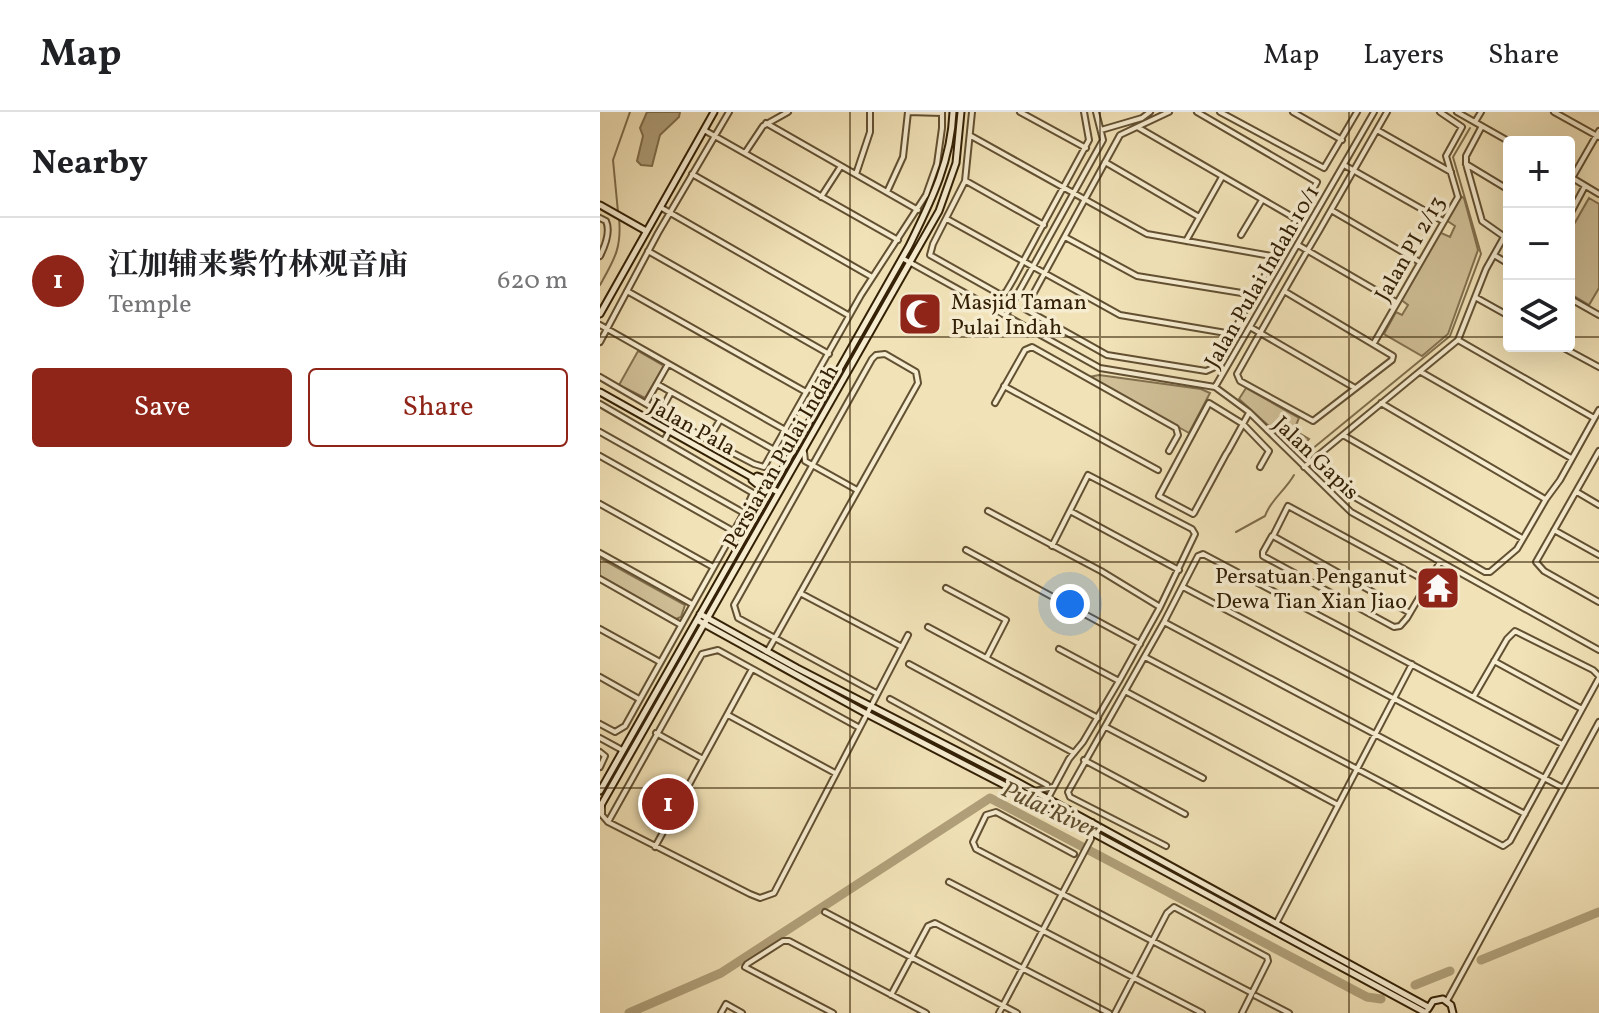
<!DOCTYPE html>
<meta charset="utf-8">
<style>
body{margin:0;font-family:Vollkorn,"Noto Serif SC",serif;background:#f2f2f2;color:#202124}
.controls{position:absolute;right:24px;top:24px;display:grid;overflow:hidden;border-radius:8px;box-shadow:0 8px 32px #0002}
.controls button{width:72px;height:72px;display:grid;place-items:center;padding:0;border:0;border-bottom:2px solid #e0e0e0;background:#fff;color:#202124;font:40px sans-serif}
.you{position:absolute;left:470px;top:492px;width:28px;height:28px;margin:-20px;border:6px solid #fff;border-radius:50%;background:#1a73e8;box-shadow:0 0 0 12px #1a73e833}
.badge{display:grid;place-items:center;width:52px;height:52px;border-radius:50%;background:#8f2418;color:#fff;font-size:26px;font-weight:700}
.pin{position:absolute;translate:-50% -50%;border:4px solid #fff;box-shadow:0 2px 8px #0006}
.list{margin:0;padding:0;list-style:none}
h2{display:flex;justify-content:space-between;align-items:center;height:104px;margin:0;padding:0 32px;font-size:34px}
h2 small{font-size:26px;font-weight:400;color:#757577}
.list li{display:grid;grid-template-columns:52px 1fr auto;gap:24px;align-items:center;box-sizing:border-box;height:128px;padding:0 32px;border-top:2px solid #e0e0e0}
.list b{display:block;font-size:30px;white-space:nowrap}
.list p{margin:0;font-size:26px;white-space:nowrap;color:#757577}
.list em{font-size:26px;font-style:normal;color:#757577}
.actions{display:flex;gap:16px;padding:24px 32px}
.actions a{flex:1;padding:18px 0;border:2px solid #8f2418;border-radius:8px;text-align:center;font-size:28px;color:#8f2418}
.actions .main{background:#8f2418;color:#fff}
.icon{flex:none;width:44px;height:44px;fill:none;stroke:currentColor;stroke-width:2;stroke-linecap:round;stroke-linejoin:round}
.map{position:relative;flex:none;width:999px;height:901px;overflow:hidden}
header{display:flex;align-items:center;gap:48px;box-sizing:border-box;height:112px;padding:0 40px;background:#fff;border-bottom:2px solid #e0e0e0}
header strong{font-size:38px}
nav{display:flex;gap:44px;margin-inline-start:auto;font-size:28px}
main{display:flex}
aside{flex:1;background:#fff}
.map>svg:first-child{display:block}
</style>
<header>
<strong>Map</strong>
<nav><a>Map</a><a>Layers</a><a>Share</a></nav>
</header>
<main>
<aside>
<h2>Nearby<small></small></h2>
<ul class="list">
<li><span class="badge">1</span><div><b>江加辅来紫竹林观音庙</b><p>Temple</p></div><em>620 m</em></li>
</ul>
<div class="actions"><a class="main">Save</a><a>Share</a></div>
</aside>
<div class="map">
<svg width="999" height="901" viewBox="0 0 999 901">
<rect width="100%" height="100%" fill="#f1e2b7"/>
<filter id="stains"><feTurbulence type="fractalNoise" baseFrequency=".0025" numOctaves="4"/><feColorMatrix values="0 0 0 0 .2 0 0 0 0 .09 0 0 0 0 .02 0 0 0 .5 -.17"/></filter>
<radialGradient id="worn" r=".72"><stop offset=".6" stop-color="#630" stop-opacity="0"/><stop offset="1" stop-color="#630" stop-opacity=".3"/></radialGradient>
<path fill="#d1c199" stroke="#82704f" stroke-width="2" d="M860 84 864 86 878 138 848 222 822 244 784 222 796 200 802 203 808 193 800 187 839 120 850 125 855 114 846 108Z
M989 86 999 92V176L989 193 969 181V121Z
M38 239 64 254 45 286 19 273Z
M499 263 601 277 610 281 589 321 489 265Z
M646 276 699 306 694 318 709 327 698 339 693 336 639 287Z
M0 446 85 493 81 505 76 507 0 464Z"/>
<path fill="#b0a07a" stroke="#7e6d4b" stroke-width="2" d="M47 0H80L79 5 60 23 52 54 41 53 37 49 43 24 40 16Z"/>
<g fill="none" stroke-linecap="round" stroke-linejoin="round">
<path stroke="#7e6d4b" stroke-width="2" d="M18 100 13 48 30 0
M0 173C14 148 22 136 19 106
M706 342 850 224 881 142 853 45 870 16
M636 420 665 404C671 387 685 379 694 363"/>
<path stroke="#b0a07a" stroke-width="9" d="M881 848 999 800
M815 873 850 859
M29 901 121 861 390 686 767 885 781 887"/>
<g stroke="#625032" stroke-width="8">
<path id="street" d="M308 0 342 1
M372 0 365 69 333 132 330 143 401 183 406 180 413 168 489 28 484 0
M420 0 486 36
M569 0 520 23 425 197 507 243 606 259 613 256 717 70 597 0
M620 0 724 56 757 0
M693 0 742 28
M857 0 910 30
M954 0 999 25
M875 10 881 0
M166 11 318 98
M882 14 866 44V52L882 109 909 128
M539 16 698 108
M104 18 298 128
M501 18 542 6 550 0
M777 18 851 60
M371 24 547 122 677 145
M145 41 163 14 188 0
M505 50 599 105
M866 52 909 78
M744 53 843 109
M92 62 272 165
M256 62 270 20V0
M969 64 999 82
M972 66 999 19
M366 69 444 113
M287 80 303 45 308 0
M221 85 241 54
M60 95 248 203
M731 98 818 149
M969 104 985 74
M0 106 6 109C11 120 5 134 0 144
M347 107 520 203 632 222
M641 123 662 88
M465 125 537 164 654 183
M586 129 622 65
M698 133 796 190
M48 139 229 242
M894 143 909 152
M302 146 500 256 615 275 649 300 751 400 999 538
M27 179 206 280
M684 179 793 244 792 248 713 309 640 269 637 262C664 214 691 166 719 119L787 0
M875 185 909 204
M969 186 999 203
M406 203 503 28 496 0
M0 213 187 319
M650 215 755 276
M858 228 994 306
M0 230 58 121 129 0
M774 231 858 85 846 44 862 15 840 0
M960 234 999 255
M821 260 971 346
M0 265 108 328 154 352 164 355 261 183 326 83 337 52 342 16V0
M57 272 176 339
M404 274 558 358
M615 275 774 0
M46 291 68 252
M395 291 425 238 432 235 576 316 578 323 569 339
M781 291 945 387
M0 292 153 381 144 401 25 614 15 620 0 612
M60 301 71 280
M649 301 628 339 626 342 594 401 593 402 559 384 609 291 643 312 669 339 660 355
M0 320 144 401
M743 323 922 426
M108 328 120 308
M64 329 74 310
M999 339 936 450 944 459 999 490
M204 340 205 349 257 378
M0 344 133 419
M714 348 751 383 885 460H890L917 437 946 387 960 368 999 298
M704 355 858 228 886 157 904 125
M977 380 999 393
M0 392 113 455
M388 399 501 459 560 495
M470 399 579 458
M954 418 999 443
M672 424 663 440V444L794 515 800 514 807 506 840 450
M366 438 540 532
M0 441 92 492
M0 467 81 513
M583 475 963 676
M346 476 406 508 387 545
M200 481 302 535
M810 501 673 424 688 394 828 470
M564 510 925 702
M328 515 498 606
M0 517 60 550
M459 537 519 569
M167 540 175 526 318 271 316 260 285 242 276 243 272 247 134 493 138 506 276 581
M545 545 903 734 910 729 999 566
M894 549 982 597
M309 552 474 641
M0 565 39 587
M525 579 738 693
M874 584 907 527 915 519 993 558 999 564
M290 587 447 673
M128 603 235 661
M506 615 603 666
M56 621 103 647
M0 626 22 638
M0 640 5 644 0 655
M484 648 585 702
M435 679 453 675
M439 692 448 686 469 647 483 630 519 569 560 495 595 422 592 417 488 363 452 434
M2 693V703L8 710 150 782 160 786 174 781 308 523
M8 710 102 542 118 538 258 615
M566 734 470 685 468 680 564 510 598 444 603 442 962 632
M55 735 152 557
M474 742 396 700 386 703 373 730 376 737 652 881
M349 770 602 901
M225 800 417 901
M676 812 812 552
M291 883 328 814 335 811 509 901
M656 884 689 901
M847 889 999 610
M121 901 126 892 142 901
M233 901 145 855 147 852 183 829H189L326 901
M399 901 491 727 492 710
M515 901 567 801 574 795 667 845 668 849 642 901"/>
</g>
<g stroke="#332005" stroke-width="9">
<path id="secondary" d="M0 93 46 119
M0 202 114 0
M0 280 178 380
M157 364 168 368 176 363
M152 368 163 377V384
M100 502 197 556 412 667 828 895
M97 508 265 601 408 675 826 901
M0 679 309 134C331 89 351 50 353 0
M0 695 339 99 356 51 361 0
M828 897 833 889 843 887 851 893 853 901"/>
</g>
<use href="#street" stroke="#f6ecd0" stroke-width="4"/>
<use href="#secondary" stroke="#f6ecd0" stroke-width="5"/>
</g>
<path fill="none" stroke="#332005" stroke-width="2" stroke-opacity="0.55" d="M250 0V901M500 0V901M749 0V901M0 225H909M969 225H999M0 450H999M0 676H999"/>
<defs>
<g id="mosque-square" transform="scale(2.3)"><rect x="-9" y="-9" width="18" height="18" rx="4" fill="#8f2418" stroke="#f6ecd0"/><path d="M3.5-4.9A6 6 0 1 0 3.5 4.9A5 5 0 1 1 3.5-4.9Z" fill="#fff"/></g>
<g id="temple-square" transform="scale(2.3)"><rect x="-9" y="-9" width="18" height="18" rx="4" fill="#8f2418" stroke="#f6ecd0"/><path d="M0-6L5-2H3V0L6.5 2.5H4V6H1.5V3h-3V6H-4V2.5H-6.5L-3 0V-2H-5Z" fill="#fff"/></g>
</defs>
<g fill-rule="evenodd">
<use href="#mosque-square" x="320" y="202"/>
<use href="#temple-square" x="838" y="476"/>
</g>
<g text-anchor="middle" stroke-width="7" stroke-linejoin="round" paint-order="stroke">
<g font-size="22" fill="#332005" stroke="#f6ecd0">
<text transform="translate(809 136) rotate(-60)" y="8">Jalan PI 2/13</text>
<text transform="translate(661 164) rotate(-60)" y="8">Jalan Pulai Indah 10/1</text>
<text transform="translate(93 314) rotate(29)" y="8">Jalan Pala</text>
<text transform="translate(180 344) rotate(-60)" y="8">Persiaran Pulai Indah</text>
<text transform="translate(717 345) rotate(44)" y="8">Jalan Gapis</text>
</g>
<g font-size="22" fill="#332005" stroke="#f6ecd0" text-anchor="start">
<text x="351" y="197">Masjid Taman<tspan x="351" dy="25">Pulai Indah</tspan></text>
<text x="807" y="471" text-anchor="end">Persatuan Penganut<tspan x="807" dy="25">Dewa Tian Xian Jiao</tspan></text>
</g>
<g font-size="24" font-style="italic" fill="#5f4d2e" stroke="#f6ecd0">
<text transform="translate(450 697) rotate(25)" y="8">Pulai River</text>
</g>
</g>
<rect width="100%" height="100%" filter="url(#stains)"/>
<rect width="100%" height="100%" fill="url(#worn)"/>
</svg>
<div class="controls">
<button>+</button>
<button>−</button>
<button><svg class="icon" aria-label="layers" viewBox="0 0 24 24"><path d="M12 4l9 5-9 5-9-5zM3 14l9 5 9-5"/></svg></button>
</div>
<div class="you"></div>
<div class="pin badge" style="left:68px;top:692px">1</div>
</div>
</main>
